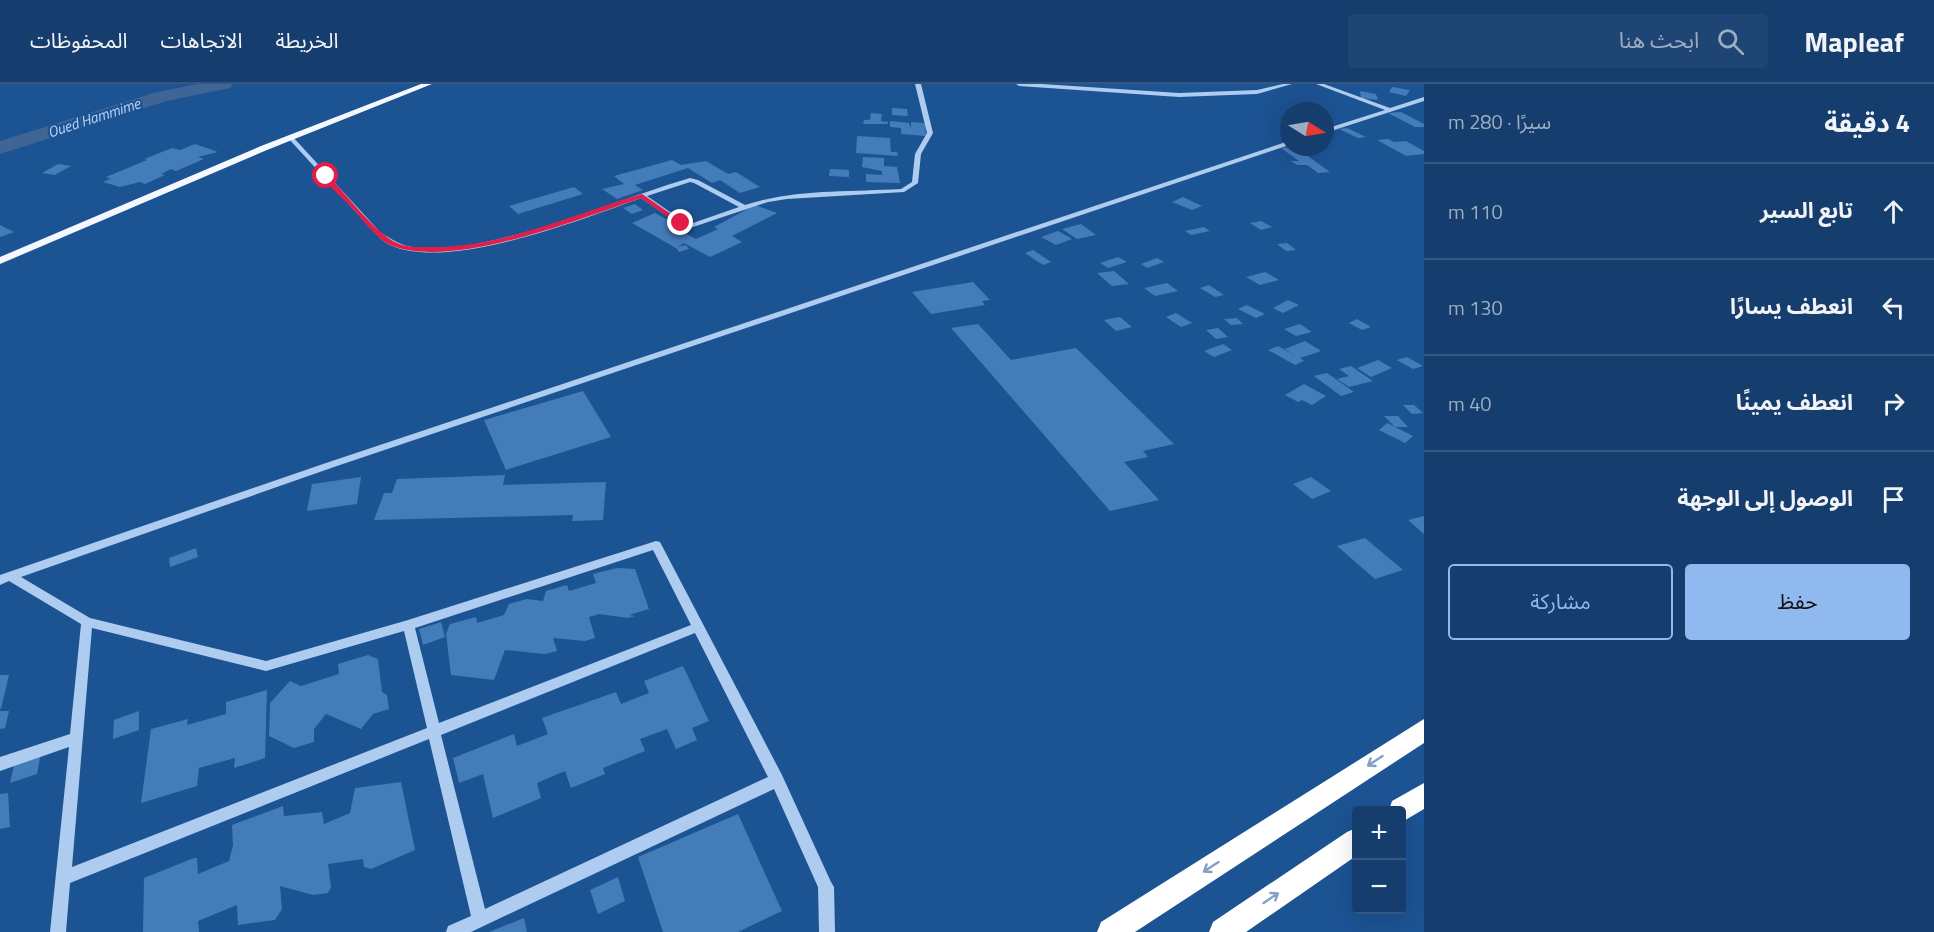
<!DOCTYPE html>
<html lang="ar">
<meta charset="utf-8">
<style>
body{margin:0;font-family:"Titillium Web","Noto Sans Arabic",sans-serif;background:#1e4573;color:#f1f3f6;direction:rtl}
.controls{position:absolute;right:18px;bottom:18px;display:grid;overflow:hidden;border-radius:6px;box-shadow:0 6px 24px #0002}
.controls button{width:54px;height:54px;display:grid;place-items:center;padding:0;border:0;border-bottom:2px solid #345781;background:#153e6e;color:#f1f3f6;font:30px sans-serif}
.compass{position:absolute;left:1280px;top:18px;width:54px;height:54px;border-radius:50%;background:#153e6e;box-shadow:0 6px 24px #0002;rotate:101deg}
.stop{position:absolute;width:18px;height:18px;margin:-14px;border:4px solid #e11d48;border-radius:50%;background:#fff}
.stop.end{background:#e11d48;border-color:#fff;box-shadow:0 2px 6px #0008}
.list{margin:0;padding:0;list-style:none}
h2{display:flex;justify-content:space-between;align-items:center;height:78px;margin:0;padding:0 24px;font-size:26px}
h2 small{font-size:20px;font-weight:400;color:#9daec2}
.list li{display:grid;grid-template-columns:39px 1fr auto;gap:18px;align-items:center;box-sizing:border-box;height:96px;padding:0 24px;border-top:2px solid #345781}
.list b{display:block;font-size:22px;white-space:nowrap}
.list em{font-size:20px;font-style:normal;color:#9daec2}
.actions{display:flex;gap:12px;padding:18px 24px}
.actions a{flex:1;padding:14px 0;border:2px solid #90b9f0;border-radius:6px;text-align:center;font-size:21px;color:#90b9f0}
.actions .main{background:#90b9f0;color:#111}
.icon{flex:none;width:33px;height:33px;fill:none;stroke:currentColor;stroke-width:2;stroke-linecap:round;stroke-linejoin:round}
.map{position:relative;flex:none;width:1424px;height:848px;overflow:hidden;direction:ltr}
header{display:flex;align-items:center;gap:36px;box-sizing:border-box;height:84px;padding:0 30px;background:#153e6e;border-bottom:2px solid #345781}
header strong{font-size:28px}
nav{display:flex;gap:33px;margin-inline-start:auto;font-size:21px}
.search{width:420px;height:54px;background:#1e4573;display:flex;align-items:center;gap:15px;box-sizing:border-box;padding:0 21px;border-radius:6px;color:#9daec2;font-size:22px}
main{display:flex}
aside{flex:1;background:#153e6e}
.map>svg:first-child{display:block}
</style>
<header>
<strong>Mapleaf</strong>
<div class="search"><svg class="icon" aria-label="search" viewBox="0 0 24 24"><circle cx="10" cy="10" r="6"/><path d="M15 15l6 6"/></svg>ابحث هنا</div>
<nav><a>الخريطة</a><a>الاتجاهات</a><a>المحفوظات</a></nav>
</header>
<main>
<aside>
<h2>4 دقيقة<small>سيرًا · 280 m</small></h2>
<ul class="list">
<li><svg class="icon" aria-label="ahead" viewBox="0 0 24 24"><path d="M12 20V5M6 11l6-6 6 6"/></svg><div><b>تابع السير</b></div><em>110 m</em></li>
<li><svg class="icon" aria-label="left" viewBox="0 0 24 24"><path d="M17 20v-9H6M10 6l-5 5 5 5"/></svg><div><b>انعطف يسارًا</b></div><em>130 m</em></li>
<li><svg class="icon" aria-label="right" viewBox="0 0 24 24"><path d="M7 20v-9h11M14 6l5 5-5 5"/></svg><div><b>انعطف يمينًا</b></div><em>40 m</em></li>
<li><svg class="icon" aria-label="arrive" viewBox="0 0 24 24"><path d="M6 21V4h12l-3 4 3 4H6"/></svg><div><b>الوصول إلى الوجهة</b></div></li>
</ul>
<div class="actions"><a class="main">حفظ</a><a>مشاركة</a></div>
</aside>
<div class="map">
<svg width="1424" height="848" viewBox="0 0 1424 848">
<rect width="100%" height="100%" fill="#1c5393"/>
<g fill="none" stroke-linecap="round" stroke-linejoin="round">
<path fill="#3e6593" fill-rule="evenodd" d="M197 0H233L230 4 167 17 0 70V57L157 8Z"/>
</g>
<path fill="#447cba" d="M1392 3 1410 6 1406 12 1389 8Z
M1360 7 1376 10 1378 16 1361 14Z
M892 24 907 25 908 32 892 31Z
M1401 28 1424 40V43H1415L1388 29Z
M871 29 882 30 881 37 888 38V40H863L864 36H870Z
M890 37 909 39 911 45V38L925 39 926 52 901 50V44L890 43Z
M1347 44 1366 53 1358 54 1339 45Z
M857 52 890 54 891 68H897L898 72 856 69Z
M1388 55 1394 58 1406 57 1424 67V70L1406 72 1377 56Z
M195 60 218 68 198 73 204 75 176 87 171 85 161 90 165 91 145 100 140 98 120 103 103 98 110 95 116 97 106 93 147 76 144 75 172 64 180 66Z
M1295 63 1330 88 1318 89 1307 81H1297L1291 77H1299L1281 64Z
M863 73 884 74V82L897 83 900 99 866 98V90L882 91V87L862 83Z
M672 76 681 81 706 77 728 90 736 88 760 103 740 109 720 96 712 99 688 84 635 101 643 106 617 115 602 105 624 100 614 92Z
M58 80 71 82 55 91 42 89Z
M830 85 849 86V93L829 92Z
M574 103 583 110 518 130 509 122Z
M1183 113 1202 122 1192 126 1172 118Z
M635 120 643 126 632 130 623 124Z
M755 121 777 129 732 152 742 158 710 173 684 159 677 163 686 161 689 165 679 168 676 164 632 139 655 129 673 139 669 141 696 155 718 145 714 143Z
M1261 137 1272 143 1261 146 1250 139Z
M1081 140 1096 151 1077 155 1062 145Z
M0 141 14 148 0 153Z
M1204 143 1210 147 1191 151 1185 147Z
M1058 147 1072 155 1056 161 1041 153Z
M1287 159 1296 166 1286 167 1277 160Z
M1033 166 1051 178 1043 181 1025 169Z
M1118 173 1127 178 1108 184 1100 179Z
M1157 174 1164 178 1147 184 1141 180Z
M1114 187 1129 200 1112 202 1097 189Z
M1265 188 1279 196 1260 201 1246 193Z
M973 198 990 216 982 217 985 221 931 230 912 208Z
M1167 199 1178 207 1155 212 1144 204Z
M1209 201 1224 211 1215 213 1200 204Z
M1288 216 1299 221 1283 229 1273 224Z
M1247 221 1265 230 1256 234 1238 225Z
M1176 229 1192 239 1181 243 1166 233Z
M1120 233 1132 243 1116 247 1104 236Z
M1237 234 1243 240 1231 241 1224 235Z
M1357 235 1371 243 1362 246 1349 239Z
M978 240 1011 276 1076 264 1174 360 1143 367 1148 373 1124 378 1159 416 1110 427 951 244Z
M1300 240 1312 248 1296 252 1284 245Z
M1218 244 1228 253 1216 255 1206 246Z
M1305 257 1321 267 1300 274 1304 277 1295 281 1268 266 1278 262 1296 272 1285 265Z
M1223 260 1232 266 1214 273 1204 267Z
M1407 273 1423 282 1413 285 1397 276Z
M1378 276 1392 284 1371 293 1357 284Z
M1351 282 1373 297 1349 303 1337 295 1349 292 1339 285Z
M1327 289 1354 308 1341 312 1314 292Z
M1304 300 1326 312 1312 321 1302 316 1298 318 1285 311Z
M583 307 611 353 506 386 484 336Z
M1403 321H1414L1423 329 1412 330Z
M1384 332H1398L1408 343H1395L1413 352 1405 359 1379 346 1387 339 1395 343Z
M505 391 503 401 606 398 603 436 572 437 573 431 374 436 384 409H392L397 395Z
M361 393 357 420 307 427 312 400Z
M1311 393 1331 407 1312 415 1293 400Z
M1424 432V450L1408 436Z
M1365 454 1403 486 1375 495 1337 462Z
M196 464 198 473 170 483 169 474Z
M617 484 635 485 649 525 629 531 635 532 628 534 599 530 589 533 595 554 585 557 553 554 557 567 545 570 505 566 494 596 451 591 446 550 450 540 476 533 477 539 504 531 509 520 527 515 543 517 546 507 567 501 569 507 596 499 593 490Z
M441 538 445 553 423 561 419 545Z
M368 571 378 575 382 608 387 611 389 625 373 630 361 645 326 630 314 645V658L294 664 269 652 270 619 290 597 301 602 339 590 338 580Z
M683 582 709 637 692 644 697 656 676 665 667 645 640 655 645 667 603 684 605 690 571 704 565 687 537 699 541 714 493 734 483 690 459 699 453 674 514 650 517 662 548 650 542 634 616 608 621 620 649 609 644 597Z
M0 591H9L1 625H0Z
M267 606 265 674 234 684 235 674 199 684 197 702 141 719 151 645 188 635 187 641 226 630V618Z
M0 627H9L5 644 0 645Z
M139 627V646L113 655 114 636Z
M41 669 37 690 10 699 15 677Z
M401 698 415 766 371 785 364 783 363 775 328 780 331 803 328 809 313 811 280 802 282 825 275 836 238 841 237 821 198 837 199 848H143L144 794 194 774H197L198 790 229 777 233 761 232 741 283 722 284 732 322 728 324 740 350 729 355 704Z
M8 709 10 743 0 745V710Z
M738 730 782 827 738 848H663L638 773Z
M618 793 625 817 598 830 590 806Z
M524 834 527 848H489Z"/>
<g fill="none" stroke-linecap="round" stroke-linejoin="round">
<path fill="#adccef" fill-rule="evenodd" d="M915 0H921L933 49 921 70 918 99 904 108 787 115 768 118 693 143 679 140 641 114C583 135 448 188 390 161 385 159 380 154 376 150L288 54 293 53 380 148C392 156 402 162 417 164 444 167 473 161 499 155 564 140 626 113 690 94L698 96 745 121C794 105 849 108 901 105L912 98 915 70 927 49ZM690 98 694 99 739 123 693 139 683 137 647 112Z
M1016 0H1042L1179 9 1257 6 1283 0H1292L1257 10 1179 13 1019 2Z
M1316 0H1324L1390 24 1424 13V17L1325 49V45L1385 26Z
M1289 57V61L334 383 21 493 90 534 266 577 408 536 656 457 660 458 782 691 831 798 834 803 835 848H819L818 803 774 705 471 848H446L448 842 471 832 429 655 70 799 66 848H50L69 663 0 687V673L70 650 81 540 9 497 0 501V491L326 379ZM653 466 691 541 439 639 415 544ZM92 544 266 587 404 547 427 644 72 783ZM695 549 768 693 485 825 441 651Z"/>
<path fill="#f5f9ff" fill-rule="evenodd" d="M421 0H432L267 66 0 180V173L261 62Z"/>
<path fill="#fff" fill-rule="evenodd" d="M1424 635V659L1135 848H1097L1101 838Z
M1424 699V725L1402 738V726H1389L1392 717Z
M1356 744V772L1246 848H1209L1213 838 1347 748Z"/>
</g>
<defs><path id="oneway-shaft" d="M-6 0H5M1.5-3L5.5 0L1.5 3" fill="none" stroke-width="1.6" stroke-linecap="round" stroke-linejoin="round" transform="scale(1.5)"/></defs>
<g stroke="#82a0c4">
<use href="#oneway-shaft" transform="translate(1375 677) rotate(147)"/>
<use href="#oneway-shaft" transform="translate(1211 783) rotate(147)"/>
<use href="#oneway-shaft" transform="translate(1271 814) rotate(-34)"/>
</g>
<path fill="#e11d48" d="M324 91H328C344 108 376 150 397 159 408 164 421 163 433 163 505 163 573 130 642 110L684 139 678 140 641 114C579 135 455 185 393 162 377 156 364 137 353 125 344 115 327 102 324 91Z"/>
<g text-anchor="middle" stroke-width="4.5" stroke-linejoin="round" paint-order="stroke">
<g font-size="15" font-style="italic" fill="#bad6f5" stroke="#1c5393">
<text transform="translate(94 34) rotate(-18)" y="5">Oued Hammime</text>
</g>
</g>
</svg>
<div class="controls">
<button>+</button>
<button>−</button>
</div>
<svg class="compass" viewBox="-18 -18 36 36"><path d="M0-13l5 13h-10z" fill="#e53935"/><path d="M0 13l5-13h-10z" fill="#9daec2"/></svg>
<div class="stop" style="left:326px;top:92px"></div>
<div class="stop end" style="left:681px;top:139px"></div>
</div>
</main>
